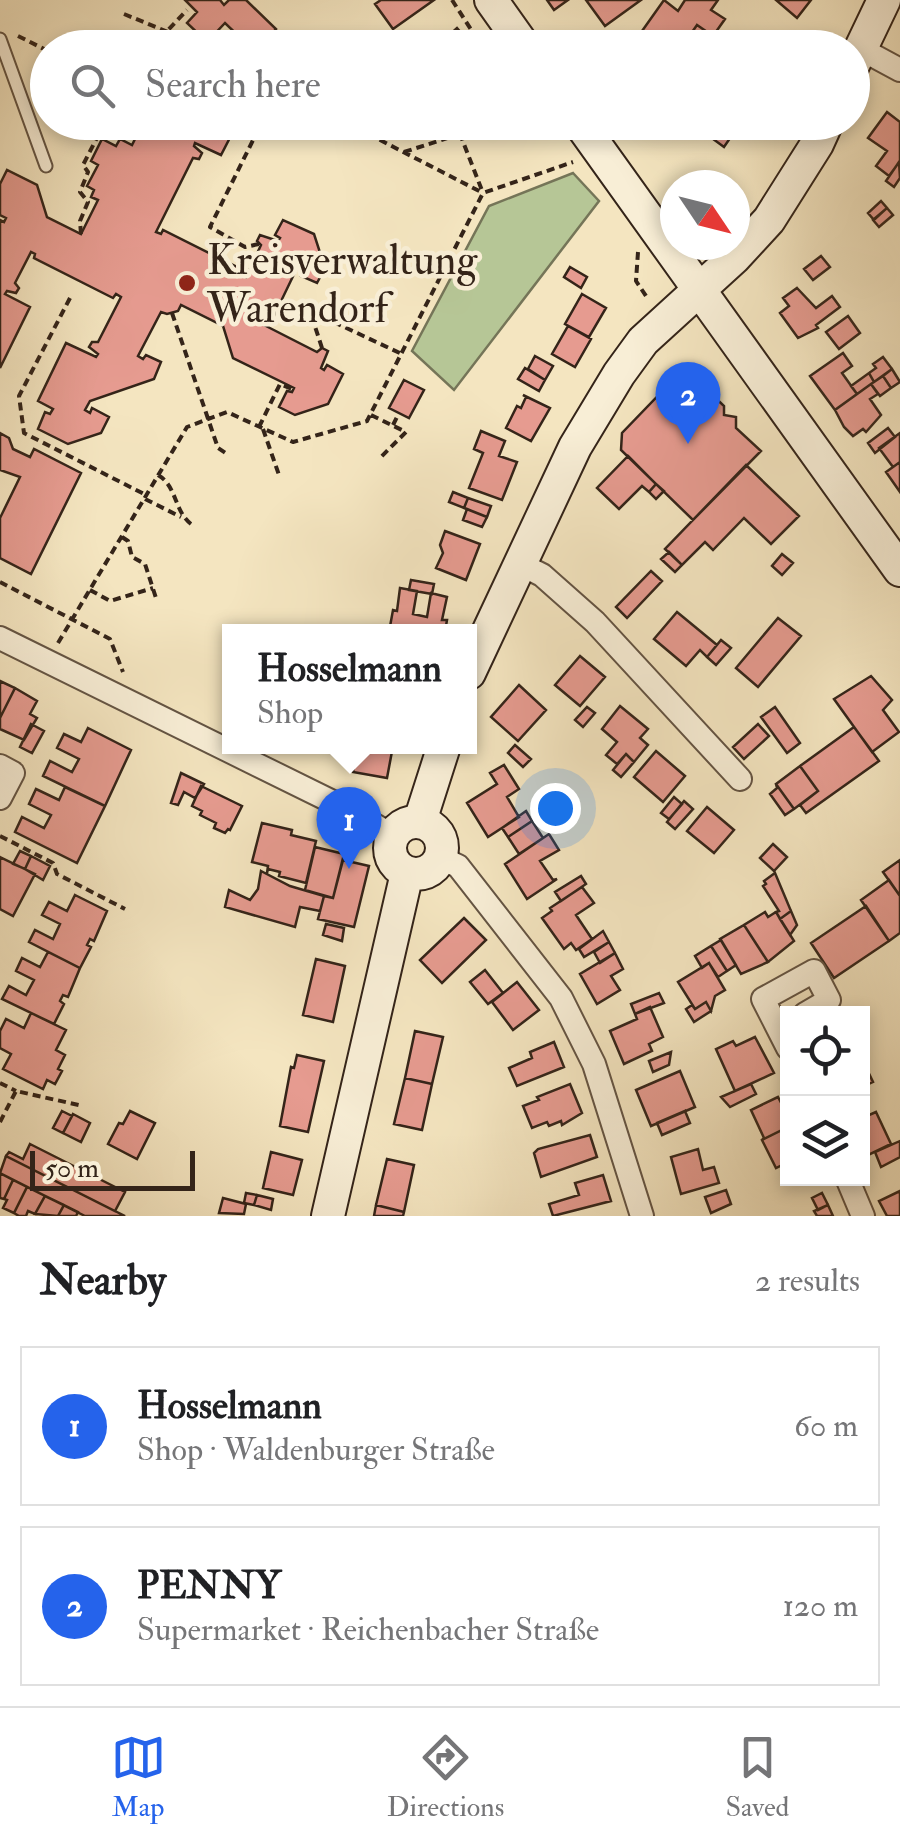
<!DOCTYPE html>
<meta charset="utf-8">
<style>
body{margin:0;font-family:"IM FELL Double Pica",serif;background:#f6f6f6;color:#202124}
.controls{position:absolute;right:30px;bottom:30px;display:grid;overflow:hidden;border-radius:0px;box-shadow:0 5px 15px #0003}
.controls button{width:90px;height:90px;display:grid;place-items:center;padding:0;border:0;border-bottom:2px solid #e0e0e0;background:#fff;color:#202124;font:50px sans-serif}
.compass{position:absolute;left:660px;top:170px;width:90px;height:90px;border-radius:50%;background:#fff;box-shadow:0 5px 15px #0003;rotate:125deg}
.scale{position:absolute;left:30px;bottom:25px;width:165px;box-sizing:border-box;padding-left:10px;border:5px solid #342419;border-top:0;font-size:28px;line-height:35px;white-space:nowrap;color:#342419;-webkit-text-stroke:8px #f8eed6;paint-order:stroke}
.you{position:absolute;left:555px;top:808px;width:35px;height:35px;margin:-25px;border:8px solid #fff;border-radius:50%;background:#1a73e8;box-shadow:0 0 0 15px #1a73e833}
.badge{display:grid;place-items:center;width:65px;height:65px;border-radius:50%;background:#2563eb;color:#fff;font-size:32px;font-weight:700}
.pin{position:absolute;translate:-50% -82px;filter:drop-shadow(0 2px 5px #0008)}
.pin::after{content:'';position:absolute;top:52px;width:35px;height:30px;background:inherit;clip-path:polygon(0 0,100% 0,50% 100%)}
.popup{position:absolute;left:222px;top:624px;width:255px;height:130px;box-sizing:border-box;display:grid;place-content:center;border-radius:0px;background:#fff;filter:drop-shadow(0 2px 8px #0005);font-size:32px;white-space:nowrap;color:#757577}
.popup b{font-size:38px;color:#202124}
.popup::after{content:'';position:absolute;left:50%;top:100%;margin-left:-20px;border:20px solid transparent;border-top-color:#fff}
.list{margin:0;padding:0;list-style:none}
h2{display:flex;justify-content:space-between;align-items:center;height:130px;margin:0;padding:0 40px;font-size:42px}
h2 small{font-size:32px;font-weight:400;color:#757577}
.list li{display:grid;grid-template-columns:65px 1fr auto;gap:30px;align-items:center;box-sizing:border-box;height:160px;margin:0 20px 20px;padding:0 20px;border:2px solid #e0e0e0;border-radius:0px}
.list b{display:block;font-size:38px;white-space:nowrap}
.list p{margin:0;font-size:32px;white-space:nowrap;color:#757577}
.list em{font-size:32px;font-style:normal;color:#757577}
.icon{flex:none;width:55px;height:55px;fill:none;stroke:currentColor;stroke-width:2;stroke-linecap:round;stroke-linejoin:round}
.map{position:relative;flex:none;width:900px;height:1216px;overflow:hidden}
.search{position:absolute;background:#fff;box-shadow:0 5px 15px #0003;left:30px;right:30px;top:30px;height:110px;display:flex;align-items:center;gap:25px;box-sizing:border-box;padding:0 35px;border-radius:55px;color:#757577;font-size:38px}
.sheet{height:490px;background:#fff}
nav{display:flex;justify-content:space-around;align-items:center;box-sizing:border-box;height:140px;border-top:2px solid #e0e0e0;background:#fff;font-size:28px;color:#757577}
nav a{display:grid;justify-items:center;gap:5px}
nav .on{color:#2563eb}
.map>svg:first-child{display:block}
</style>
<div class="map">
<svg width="900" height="1216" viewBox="0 0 900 1216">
<rect width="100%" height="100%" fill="#f4e5c0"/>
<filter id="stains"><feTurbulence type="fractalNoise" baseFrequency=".002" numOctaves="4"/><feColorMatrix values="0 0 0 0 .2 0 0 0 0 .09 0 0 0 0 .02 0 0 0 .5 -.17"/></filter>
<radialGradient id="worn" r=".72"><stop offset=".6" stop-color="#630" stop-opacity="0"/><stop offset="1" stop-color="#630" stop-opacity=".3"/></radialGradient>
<path fill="#b6c696" stroke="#757558" stroke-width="2.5" d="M573 173 599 201 454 390 412 351 489 206Z"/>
<path fill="#e69b90" stroke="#342419" stroke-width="2.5" d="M185 0H220L224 5 229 0H246L276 29 258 48H251L225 23 207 42 187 23 197 12Z
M381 0H434L393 29 375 4Z
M547 0H568L554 10Z
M586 0H641L605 26Z
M664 0 678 11 685 0H718L711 10 725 19 713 36 697 25 681 48H630Z
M776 0H811L797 18Z
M697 25 722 42 718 48H681Z
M457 28 474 48H454L446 38Z
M446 38 454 48H434Z
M887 112 900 122V161L889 176 876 166 887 151 868 138Z
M136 122H238L221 155 195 143 194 146 202 153 199 159 193 158 156 232 161 234 163 230 243 270 242 274 246 277 261 245 257 241 260 235 278 241 280 238 275 235 283 220 314 234 325 268 317 283 301 276 302 271 297 268 271 322 266 320 264 325 317 352 322 348 328 351 321 368 324 370 327 365 343 374 328 404 295 415 279 407 287 391 292 392 294 388 233 358 223 326 181 305 178 311 167 314 161 312 138 356 143 359 146 355 161 362 154 379 90 401 85 410 90 413 92 408 109 417 101 433 68 444 38 429 45 412 50 414 53 409 38 401 66 343 96 357 98 354 89 347 92 342H98L121 297 116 294 113 298 34 258 35 254 31 252 15 283 19 288 16 293 7 291 5 294 30 307 0 368V220L4 222 6 218 0 215V184L7 170 37 185 47 217 81 234 98 200 91 197 94 190 87 186 98 165 91 161 102 139 116 146 120 139 132 145 135 139 129 137Z
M690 122H741L724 147Z
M899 162 900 178 894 187 886 181Z
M881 201 887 208 874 220 868 213Z
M887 208 893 215 879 227 873 220Z
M821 256 830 267 813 280 804 269Z
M570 267 587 277 581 288 564 277Z
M797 288 816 308 832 296 840 307 816 325 818 328 798 338 780 313 789 306 783 298Z
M582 294 606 308 589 337 565 324Z
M848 316 860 333 839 349 826 332Z
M568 326 591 339 575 367 552 354Z
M843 353 852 366 842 373 857 394 835 410 810 376Z
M535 356 553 366 545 380 528 369Z
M883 357 892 369 874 382 869 373 876 368 873 364Z
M525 368 545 380 539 391 518 379Z
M892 369 900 382 891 388 883 376Z
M869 373 874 382 857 394 851 386Z
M677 376H693L724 406V415L736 417V428L761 451 693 520 621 450 622 433Z
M883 376 891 388 880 396 871 384Z
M404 380 424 390 409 418 389 408Z
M871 384 878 394 870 399 881 415 866 432 863 429 853 436 844 427 835 410Z
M523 395 550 408 531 441 506 428 517 406 521 408 526 397Z
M888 428 895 437 875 453 868 443Z
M481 431 505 441 499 456 517 462 502 500 469 488 483 453 474 449Z
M0 433 9 438 13 449 30 457 34 449 81 473 31 574 0 558V518L20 477 0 470Z
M900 433V462L893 467 879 448Z
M628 456 656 484 649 492 642 486 619 509 597 488Z
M900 462V492L886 472Z
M746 465 799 516 771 544 744 518 713 550 705 542 682 565 665 549Z
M656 484 664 491 656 499 649 492Z
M453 492 468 498 464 508 449 502Z
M468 498 491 506 487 517 464 508Z
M467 509 487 517 482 527 463 520Z
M445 531 480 544 466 580 436 568 443 553 440 545Z
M669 552 682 565 675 572 661 559Z
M782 554 793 563 782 575 772 566Z
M651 571 662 581 627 618 616 607Z
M411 580 434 584 432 594 409 590Z
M400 588 417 591 413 614 427 617 431 593 447 597 442 620H447L445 632H389L393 610 397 611Z
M677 612 717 645 707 657 700 650 686 666 654 639Z
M778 618 801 636 758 687 736 668Z
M721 640 731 648 716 665 707 657Z
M580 656 605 677 580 706 555 685Z
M871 676 892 700 883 710 899 732 872 752 834 699Z
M0 681 15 688 0 718Z
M519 685 546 710 518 741 491 717Z
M15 688 37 701 30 714 37 718 24 740 0 729V718Z
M620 706 648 729 640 738 648 745 634 762 626 754 617 764 606 755 617 742 602 729Z
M587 707 595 713 583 727 575 720Z
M775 707 800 743 787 753 761 717Z
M31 724 44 731 32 753 20 747Z
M758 724 769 736 744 759 733 747Z
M854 727 879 761 806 813 800 805 818 791 800 766Z
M88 728 131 750 105 806 43 776 50 761 72 772 79 759 57 748 64 734 81 742Z
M515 745 531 759 523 767 508 753Z
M357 746H393L387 778 353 772Z
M656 751 685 776 663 802 634 777Z
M626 754 634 762 621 777 613 770Z
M504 765 519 789 507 797 519 817 488 837 467 803 497 784 490 773Z
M800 766 818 791 794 809 776 784Z
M181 773 204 784 195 798 184 792 178 805 171 803Z
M776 784 794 809 785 815 770 794 777 788Z
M201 786 242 806 230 830 228 829 225 833 214 828 216 823 200 815 202 811 192 806Z
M65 787 105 806 77 863 15 832 22 817 44 828 51 815 29 804 36 789 59 800Z
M674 797 682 804 669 819 661 813Z
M684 801 693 809 675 829 667 822Z
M707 807 734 830 714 853 687 831Z
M526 811 532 821 508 837 502 828Z
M532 821 543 838 519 854 508 837Z
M262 823 292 830 291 835 316 841 306 883 279 876 280 872 268 869 267 873 268 866 252 862Z
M549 834 559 850 540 861 553 880 557 879 527 899 505 864Z
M773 844 787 857 774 871 760 858Z
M315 847 344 854 333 898 305 890Z
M20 851 31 856 25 869 13 864Z
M31 856 50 866 43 880 25 869Z
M0 857 35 874 13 916 0 909Z
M343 860 369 866 354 927 318 919 324 896 333 898Z
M900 860V896L883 872Z
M261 871 290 886 324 896 320 911 300 907 295 927 225 907 229 890 250 900 258 889Z
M775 873 791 911 780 919 776 912 779 911 763 886 766 884 764 881Z
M581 876 586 884 561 901 555 892Z
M889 880 900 896V933L889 941 861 900Z
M582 887 594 903 576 915 592 939 576 950 571 943 564 949 542 918 552 911 550 908Z
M75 895 107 911 94 941 90 939 87 945 91 947 80 968 29 942 35 930 53 939 60 924 42 915 49 902 67 911Z
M866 906 889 941 834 978 811 943Z
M791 911 797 925 790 935 780 919Z
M765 912 768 917 776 912 794 941 768 962 744 925Z
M464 918 486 940 442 983 420 960Z
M326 924 344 928 342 941 323 935Z
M744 925 768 962 741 974 720 939Z
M603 931 609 942 584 957 579 949Z
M721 940 736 965 727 971 711 946Z
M609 942 615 953 600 963 594 952Z
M711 946 727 971 718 977 709 963 702 968 695 956Z
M48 952 80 968 68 997 63 995 60 1001 64 1004 54 1024 2 999 9 986 26 995 34 980 16 971 22 958 40 967Z
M615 953 623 969 611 976 620 990 597 1004 580 974Z
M316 959 345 966 333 1022 303 1015Z
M709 963 725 990 715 996 711 1011 706 1002 695 1009 678 982Z
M485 970 503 993 488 1004 470 982Z
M517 982 539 1010 513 1030 492 1002Z
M659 993 664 1003 635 1014 631 1004Z
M706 1002 711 1011 694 1022 686 1009 692 1005 695 1009Z
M650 1007 663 1037 649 1044 652 1051 624 1064 610 1031 637 1019 635 1014Z
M31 1013 66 1030 56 1050 65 1055 58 1069 62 1071 55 1084 47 1080 43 1089 3 1069 11 1054 0 1048V1031L6 1019 24 1028Z
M415 1031 443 1037 432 1084 405 1078Z
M755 1037 774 1073 735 1091 716 1049 733 1041 736 1046Z
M554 1042 564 1067 517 1086 509 1068 532 1058 530 1052Z
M671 1052 669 1065 653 1072 649 1061Z
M297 1055 324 1061 308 1132 280 1126 291 1067 294 1068Z
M862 1059 873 1082 862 1087Z
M680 1071 695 1107 651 1126 636 1090Z
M405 1078 432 1084 422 1130 394 1124Z
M570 1084 582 1113 562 1125 561 1121 549 1126 547 1122 532 1128 523 1106 539 1100 537 1097Z
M751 1084 756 1094 730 1107 721 1097Z
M778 1097 788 1116V1127L762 1140 764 1138 751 1110Z
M62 1111 72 1116 63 1133 53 1128Z
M130 1111 155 1123 137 1159 108 1144 119 1123 123 1124Z
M685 1111 690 1123 662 1135 657 1123Z
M876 1112 891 1144 862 1158V1118Z
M73 1114 90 1123 81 1142 63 1133Z
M788 1127V1162L776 1168 762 1140Z
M590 1135 597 1157 541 1177 534 1153 538 1149Z
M900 1141V1157L881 1167 875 1152Z
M30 1144 125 1192 115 1211 6 1156 9 1152 23 1159Z
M698 1149 703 1170 714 1167 719 1183 681 1194 671 1157Z
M271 1152 302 1160 293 1195 263 1188Z
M6 1156 115 1211 125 1216H85L0 1173Z
M387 1159 414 1165 404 1212 376 1205Z
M0 1173 13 1180 4 1199 0 1198Z
M603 1175 611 1201 553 1216 549 1204 579 1195 575 1183Z
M13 1180 27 1187 14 1213 3 1208 7 1200 4 1199Z
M27 1187 45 1196 35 1214 28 1211 26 1216H19L14 1213Z
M726 1190 731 1204 711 1213 705 1197Z
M900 1191V1216H887L879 1201Z
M246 1193 257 1195 254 1205 244 1203Z
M822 1193 828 1205 818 1210 812 1198Z
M257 1195 273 1199 271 1210 254 1205Z
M45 1196 64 1205 58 1216 35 1214Z
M223 1198 246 1204 244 1214 219 1213Z
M64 1205 78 1212 76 1216H58Z
M376 1205 404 1212 403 1216H374Z
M828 1205 833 1216H817L814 1211Z"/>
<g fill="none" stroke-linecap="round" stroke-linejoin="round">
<g stroke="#645443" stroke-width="15">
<path id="lane" d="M0 39 46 166"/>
</g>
<g stroke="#645443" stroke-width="26">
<path id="street" d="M861 49 900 70
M518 563 542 575 595 622 740 779
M0 638 349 810 393 836
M0 766 13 773 0 798
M441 858 458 866 561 998 594 1064 642 1216
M788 1048 763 999 814 971 829 1000 805 1014
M847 1178 863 1216"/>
</g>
<g stroke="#342419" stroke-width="36">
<path id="secondary" d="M491 0 525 48
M852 67 884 0
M579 122 900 570
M469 673 575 447 619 374 643 341 734 258 769 220 817 144 827 122
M420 821 444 746
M390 848a26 26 0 1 1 52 0a26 26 0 1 1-52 0Z
M328 1216 407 873"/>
</g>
<path stroke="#342419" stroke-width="4" stroke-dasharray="8 5" stroke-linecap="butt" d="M452 0 483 48
M124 14 168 32 192 48
M18 36 48 51
M151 48 187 10
M218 48 224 43 232 48
M345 122 483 193
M467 122 460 134 483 193
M545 122 554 135
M255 136 302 122
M404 152 460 134
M81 234 80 221 88 202 80 192 88 172 83 165 105 122
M259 244 245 247 210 227 262 122
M638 252 636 281 648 299
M70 298 19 396 24 433 146 495
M172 313 218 448 227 454
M322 348 310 311 402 354
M371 415 406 432 379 459
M393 425 399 413
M259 427 280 384 292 389
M263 429 279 475
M158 475C177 486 174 511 191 524
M145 499 181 517
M122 537 128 541 132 557 145 564 156 598
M0 582 110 639 123 672
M90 590 110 601 153 588
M58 643 187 427 227 412 293 442 367 421 483 193 573 162
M0 836 53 863 57 874 125 909
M0 1083 16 1091
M0 1122 16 1091 83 1106"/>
<use href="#lane" stroke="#f8eed6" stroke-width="11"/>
<use href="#street" stroke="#f8eed6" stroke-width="22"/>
<use href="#secondary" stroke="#f8eed6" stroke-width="32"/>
</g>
<circle fill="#8f2418" stroke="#f8eed6" stroke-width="4" cx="187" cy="283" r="10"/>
<g text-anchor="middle" stroke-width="9" stroke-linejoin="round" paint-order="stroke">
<g font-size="42" fill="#342419" stroke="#f8eed6" text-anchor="start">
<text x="207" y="274">Kreisverwaltung<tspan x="207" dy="48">Warendorf</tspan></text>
</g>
</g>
<rect width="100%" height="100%" filter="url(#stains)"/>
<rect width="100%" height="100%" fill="url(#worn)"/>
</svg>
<div class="controls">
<button><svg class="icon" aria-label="locate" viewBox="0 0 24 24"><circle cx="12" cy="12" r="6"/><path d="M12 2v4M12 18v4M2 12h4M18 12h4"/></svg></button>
<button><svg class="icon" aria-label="layers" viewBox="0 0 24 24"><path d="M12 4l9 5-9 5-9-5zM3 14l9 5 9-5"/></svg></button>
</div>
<svg class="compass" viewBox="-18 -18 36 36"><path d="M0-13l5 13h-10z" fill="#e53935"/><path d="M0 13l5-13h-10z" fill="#757577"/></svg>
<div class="scale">50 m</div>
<div class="you"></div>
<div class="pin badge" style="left:349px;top:869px">1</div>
<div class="popup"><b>Hosselmann</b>Shop</div>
<div class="pin badge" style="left:688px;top:444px">2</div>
<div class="search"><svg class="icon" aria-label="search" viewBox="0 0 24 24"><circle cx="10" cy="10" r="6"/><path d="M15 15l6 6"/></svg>Search here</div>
</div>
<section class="sheet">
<h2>Nearby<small>2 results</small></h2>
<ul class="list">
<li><span class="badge">1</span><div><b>Hosselmann</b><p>Shop · Waldenburger Straße</p></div><em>60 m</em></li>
<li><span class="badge">2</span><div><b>PENNY</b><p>Supermarket · Reichenbacher Straße</p></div><em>120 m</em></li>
</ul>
</section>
<nav>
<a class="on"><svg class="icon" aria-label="map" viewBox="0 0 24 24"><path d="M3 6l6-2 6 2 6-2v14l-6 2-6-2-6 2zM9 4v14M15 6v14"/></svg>Map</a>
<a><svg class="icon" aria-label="directions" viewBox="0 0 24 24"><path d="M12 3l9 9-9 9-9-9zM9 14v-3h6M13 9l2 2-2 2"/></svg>Directions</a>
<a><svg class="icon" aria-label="saved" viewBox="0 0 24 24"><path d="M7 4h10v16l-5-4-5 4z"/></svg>Saved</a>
</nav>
